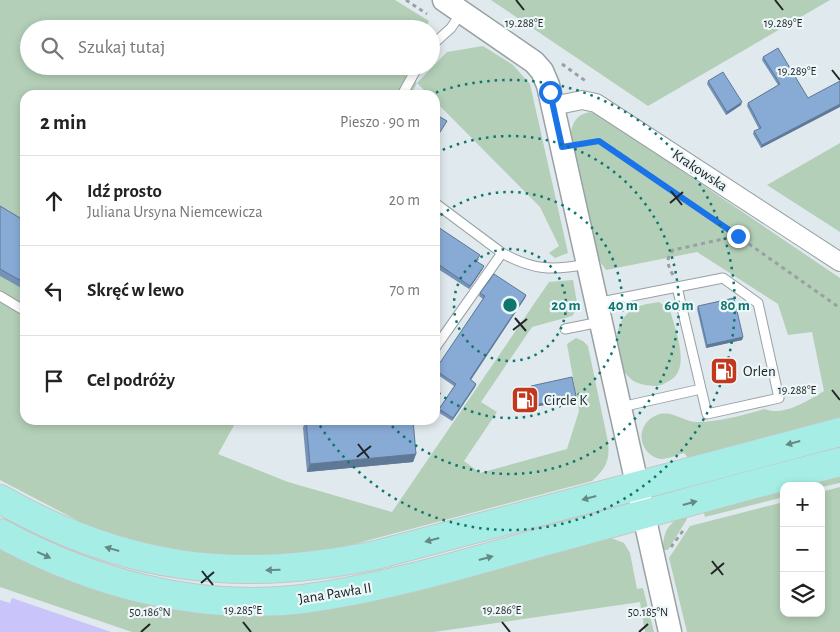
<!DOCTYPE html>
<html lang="pl">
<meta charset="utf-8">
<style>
body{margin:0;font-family:"Alegreya Sans",sans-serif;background:#f6f6f6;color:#222}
.controls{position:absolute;right:15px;bottom:15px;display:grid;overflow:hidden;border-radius:10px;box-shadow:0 2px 8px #0003}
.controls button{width:45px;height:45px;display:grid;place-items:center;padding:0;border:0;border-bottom:1px solid #e0e0e0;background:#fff;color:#222;font:25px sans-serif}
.stop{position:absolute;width:15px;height:15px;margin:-11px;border:4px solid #1a73e8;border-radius:50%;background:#fff}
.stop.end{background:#1a73e8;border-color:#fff;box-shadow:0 1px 5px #0008}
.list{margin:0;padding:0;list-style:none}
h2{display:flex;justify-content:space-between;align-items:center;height:65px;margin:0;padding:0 20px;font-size:21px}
h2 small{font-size:16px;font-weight:400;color:#767676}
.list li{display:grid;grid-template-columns:32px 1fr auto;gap:15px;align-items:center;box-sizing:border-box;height:90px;padding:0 20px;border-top:1px solid #e0e0e0}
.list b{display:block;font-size:19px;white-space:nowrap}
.list p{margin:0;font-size:16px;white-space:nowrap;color:#767676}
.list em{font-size:16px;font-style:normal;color:#767676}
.icon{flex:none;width:28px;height:28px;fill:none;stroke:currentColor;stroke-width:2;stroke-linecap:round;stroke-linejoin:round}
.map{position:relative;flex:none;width:840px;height:632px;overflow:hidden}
.search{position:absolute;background:#fff;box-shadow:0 2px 8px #0003;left:20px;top:20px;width:420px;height:55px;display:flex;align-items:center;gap:12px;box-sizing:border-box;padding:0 18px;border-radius:28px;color:#767676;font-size:19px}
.panel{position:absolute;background:#fff;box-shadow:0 2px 8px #0003;left:20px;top:90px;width:420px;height:335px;border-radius:15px}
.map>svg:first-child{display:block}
</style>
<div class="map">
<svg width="840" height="632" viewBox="0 0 840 632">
<rect width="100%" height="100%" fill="#e0e9ed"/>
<path fill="#b3cfb7" d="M0 0H395L429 21 425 29H29V66H406L403 74 417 83 447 52 483 46 513 65 530 84 568 253 555 258 549 253 559 246 540 207 435 101V95H429L417 83 411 95H25V420H237L218 454 288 482 392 512 549 282 573 280 578 308 572 316 532 327 481 402 497 412 464 461 480 473 567 449 579 411 567 344 576 338 583 341 588 346 608 442C610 461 606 468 592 481L324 552 244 557 164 549 90 527 0 480Z
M491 0H830L648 106Z
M590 112 599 115 840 278V418L689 459 684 453C677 455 668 459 661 459 639 456 633 425 657 415 671 409 684 422 697 422 720 422 743 415 765 409 783 417 809 400 824 391L812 332 788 335 778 304 697 252 606 270 598 259 570 138C572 124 575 115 590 112Z
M840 143V232L767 185Z
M659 302 670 310C675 329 692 370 669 381 664 384 660 386 654 386 644 385 634 384 627 375 614 361 612 328 627 314 635 305 647 304 659 302Z
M840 475V483L821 487 799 486Z
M840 487V632H687L669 558 690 526 784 502V613H821V492Z
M784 490V497L705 517 703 510Z
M686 515 687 519 668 550H663C663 532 668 522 686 515Z
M611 538 624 543 630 553 637 589 643 588 654 632H645L640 602 434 632H132L0 587V547C85 593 179 619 276 615 309 614 344 607 377 600 455 583 532 558 611 538Z"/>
<path fill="#c9c4f9" d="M12 598 111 632H0V600L10 603Z"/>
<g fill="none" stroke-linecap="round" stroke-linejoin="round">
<g stroke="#99a1a4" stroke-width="11">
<path id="service" d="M431 46 451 28 461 13
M402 95 418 66
M435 203 502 253
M0 296 25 311
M596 303 723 278 758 303 779 398 707 414 677 287
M565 329 600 322
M435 348 502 253C533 270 552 271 587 264
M621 407 701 389"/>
</g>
<g stroke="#99a1a4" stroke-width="20">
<path id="minor" d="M553 106 582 100 596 103 840 262"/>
</g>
<g stroke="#99a1a4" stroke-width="25">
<path id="tertiary" d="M444 0 534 62 542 71 548 85 670 632"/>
</g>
<g stroke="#c5c6c7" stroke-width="30">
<path id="primary" d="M0 499C124 570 237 584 376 555L840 432
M0 533C92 583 198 612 303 599 379 589 454 567 528 546 632 518 735 488 840 462"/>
</g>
<path stroke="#99a0a3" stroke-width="3" stroke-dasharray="4 4" stroke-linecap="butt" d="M406 0 427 14
M562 64 587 82
M581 143 599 141 614 149 840 308
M673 275C668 266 665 259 673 250L737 236
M671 547 685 528"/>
<use href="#service" stroke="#fff" stroke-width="9"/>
<use href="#minor" stroke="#fff" stroke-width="18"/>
<use href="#tertiary" stroke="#fff" stroke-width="22"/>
<use href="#primary" stroke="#a6eee5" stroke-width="28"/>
</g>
<path fill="#7593b8" d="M763 57 808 98 761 148 753 134 754 131 759 129 747 106 748 103 778 85 762 60Z
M708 81 741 105 726 115 707 84Z
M0 206 25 221V290L0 276Z
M435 225 479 259 477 262 484 266 482 270 469 289 435 267Z
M480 293 526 295 525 298 471 380 476 384 475 387 452 421 438 412 439 409 454 386 435 373V371L483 299 479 296Z
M698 306 743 337 742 340 706 348 697 309Z
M531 386 576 396 575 399 534 407 530 389Z
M305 420 416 454 413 462 307 472 303 428Z"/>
<path fill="#5f7896" d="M742 102 741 105 726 115 727 112Z
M840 104V107L761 148 762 145Z
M484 266 482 270 469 289 470 286Z
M526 295 525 298 469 382 470 379Z
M743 337 742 340 706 348 707 345Z
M476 384 475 387 452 421 453 418Z
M576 396 575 399 534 407 535 405Z
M416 454 413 462 307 472 310 464Z"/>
<path fill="#88abd6" stroke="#5f7896" d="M778 48 808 98 840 81V104L762 145 754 131 761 128 748 103 780 84 763 57Z
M723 72 742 102 727 112 708 81Z
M435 114 447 121 435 140Z
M0 206 25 221V283L0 269Z
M435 225 480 255 476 261 484 266 470 286 435 262Z
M494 274 526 295 470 379 476 384 453 418 439 409 456 384 435 370 485 296 480 293Z
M734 298 743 337 707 345 698 306Z
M572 377 576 396 535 405 531 386Z
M306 420H413L416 454 310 464Z"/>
<defs><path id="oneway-solid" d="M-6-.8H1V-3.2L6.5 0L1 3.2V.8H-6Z" transform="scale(1.25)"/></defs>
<g fill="#648a86">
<use href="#oneway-solid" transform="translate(793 443) rotate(165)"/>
<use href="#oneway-solid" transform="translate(589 498) rotate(165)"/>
<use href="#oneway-solid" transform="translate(690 503) rotate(-15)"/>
<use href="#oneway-solid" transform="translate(432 540) rotate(165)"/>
<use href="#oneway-solid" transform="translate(112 549) rotate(-164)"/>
<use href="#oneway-solid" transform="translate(44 555) rotate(25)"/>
<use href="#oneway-solid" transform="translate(486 558) rotate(-15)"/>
<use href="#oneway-solid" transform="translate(273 570) rotate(178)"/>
</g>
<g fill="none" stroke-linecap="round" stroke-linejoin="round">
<path stroke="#1a73e8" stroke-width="6" d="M550 92 562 147 599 141 738 236"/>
</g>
<path fill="none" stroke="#212526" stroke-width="2" d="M516 0 524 10M775 0 783 10M832 70 840 80M671 191 682 205M670 203 683 192M515 318 526 331M513 330 527 319M832 390 840 400M358 444 369 458M357 457 371 446M712 561 723 575M202 571 213 585M711 574 724 563M201 583 214 572M243 622 251 632M502 622 510 632M141 632 150 624M639 632 648 624"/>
<g fill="none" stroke="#0f766e" stroke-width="2.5" stroke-dasharray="2.5 5">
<circle cx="510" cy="305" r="56"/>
<path d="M435 220A113 113 0 1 1 435 390"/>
<path d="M436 153A169 169 0 1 1 386 420"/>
<path d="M429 95A225 225 0 1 1 317 421"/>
</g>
<defs>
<g id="fuel-square" transform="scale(1.4375)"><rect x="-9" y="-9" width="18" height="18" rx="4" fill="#c3381c" stroke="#edf7fa"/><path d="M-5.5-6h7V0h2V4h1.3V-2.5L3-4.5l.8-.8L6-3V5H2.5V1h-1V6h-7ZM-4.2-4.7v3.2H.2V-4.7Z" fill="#fff"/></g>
</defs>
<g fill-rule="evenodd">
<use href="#fuel-square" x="724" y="371"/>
<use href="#fuel-square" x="525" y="400"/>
</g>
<g text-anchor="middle" stroke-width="4.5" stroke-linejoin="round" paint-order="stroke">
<g font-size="15" fill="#212526" stroke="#edf7fa">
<text transform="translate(700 170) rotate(34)" y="5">Krakowska</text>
<text transform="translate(335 593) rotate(-9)" y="5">Jana Pawła II</text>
</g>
<g font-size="15" fill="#212526" stroke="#edf7fa" text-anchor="start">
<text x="743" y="376">Orlen</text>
<text x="544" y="405">Circle K</text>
</g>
</g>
<g font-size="12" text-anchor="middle" fill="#212526" stroke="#edf7fa" stroke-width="4.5" stroke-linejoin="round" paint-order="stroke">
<text x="524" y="27">19.288°E</text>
<text x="783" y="27">19.289°E</text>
<text x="797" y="75">19.289°E</text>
<text x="797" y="394">19.288°E</text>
<text x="243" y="614">19.285°E</text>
<text x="502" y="614">19.286°E</text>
<text x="150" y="616">50.186°N</text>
<text x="648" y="616">50.185°N</text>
</g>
<circle cx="510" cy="305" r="8" fill="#0f766e" stroke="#edf7fa" stroke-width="2.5"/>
<g font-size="15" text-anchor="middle" font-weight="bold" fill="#0f766e" stroke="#edf7fa" stroke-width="4.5" stroke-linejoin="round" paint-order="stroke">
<text x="566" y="310">20 m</text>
<text x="623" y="310">40 m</text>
<text x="679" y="310">60 m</text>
<text x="735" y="310">80 m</text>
</g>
</svg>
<div class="controls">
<button>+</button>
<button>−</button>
<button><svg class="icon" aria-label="layers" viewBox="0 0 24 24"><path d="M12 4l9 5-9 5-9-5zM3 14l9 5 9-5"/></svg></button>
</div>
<div class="stop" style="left:550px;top:92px"></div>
<div class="stop end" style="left:738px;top:236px"></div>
<div class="search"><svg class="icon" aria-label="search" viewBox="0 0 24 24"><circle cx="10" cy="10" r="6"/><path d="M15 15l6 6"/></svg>Szukaj tutaj</div>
<section class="panel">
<h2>2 min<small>Pieszo · 90 m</small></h2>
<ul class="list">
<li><svg class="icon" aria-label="ahead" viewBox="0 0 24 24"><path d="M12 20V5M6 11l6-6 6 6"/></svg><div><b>Idź prosto</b><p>Juliana Ursyna Niemcewicza</p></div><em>20 m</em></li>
<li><svg class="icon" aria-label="left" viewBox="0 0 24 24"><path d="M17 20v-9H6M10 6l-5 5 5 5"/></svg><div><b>Skręć w lewo</b></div><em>70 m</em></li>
<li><svg class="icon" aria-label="arrive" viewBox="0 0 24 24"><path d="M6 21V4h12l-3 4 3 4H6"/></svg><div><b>Cel podróży</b></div></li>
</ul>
</section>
</div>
